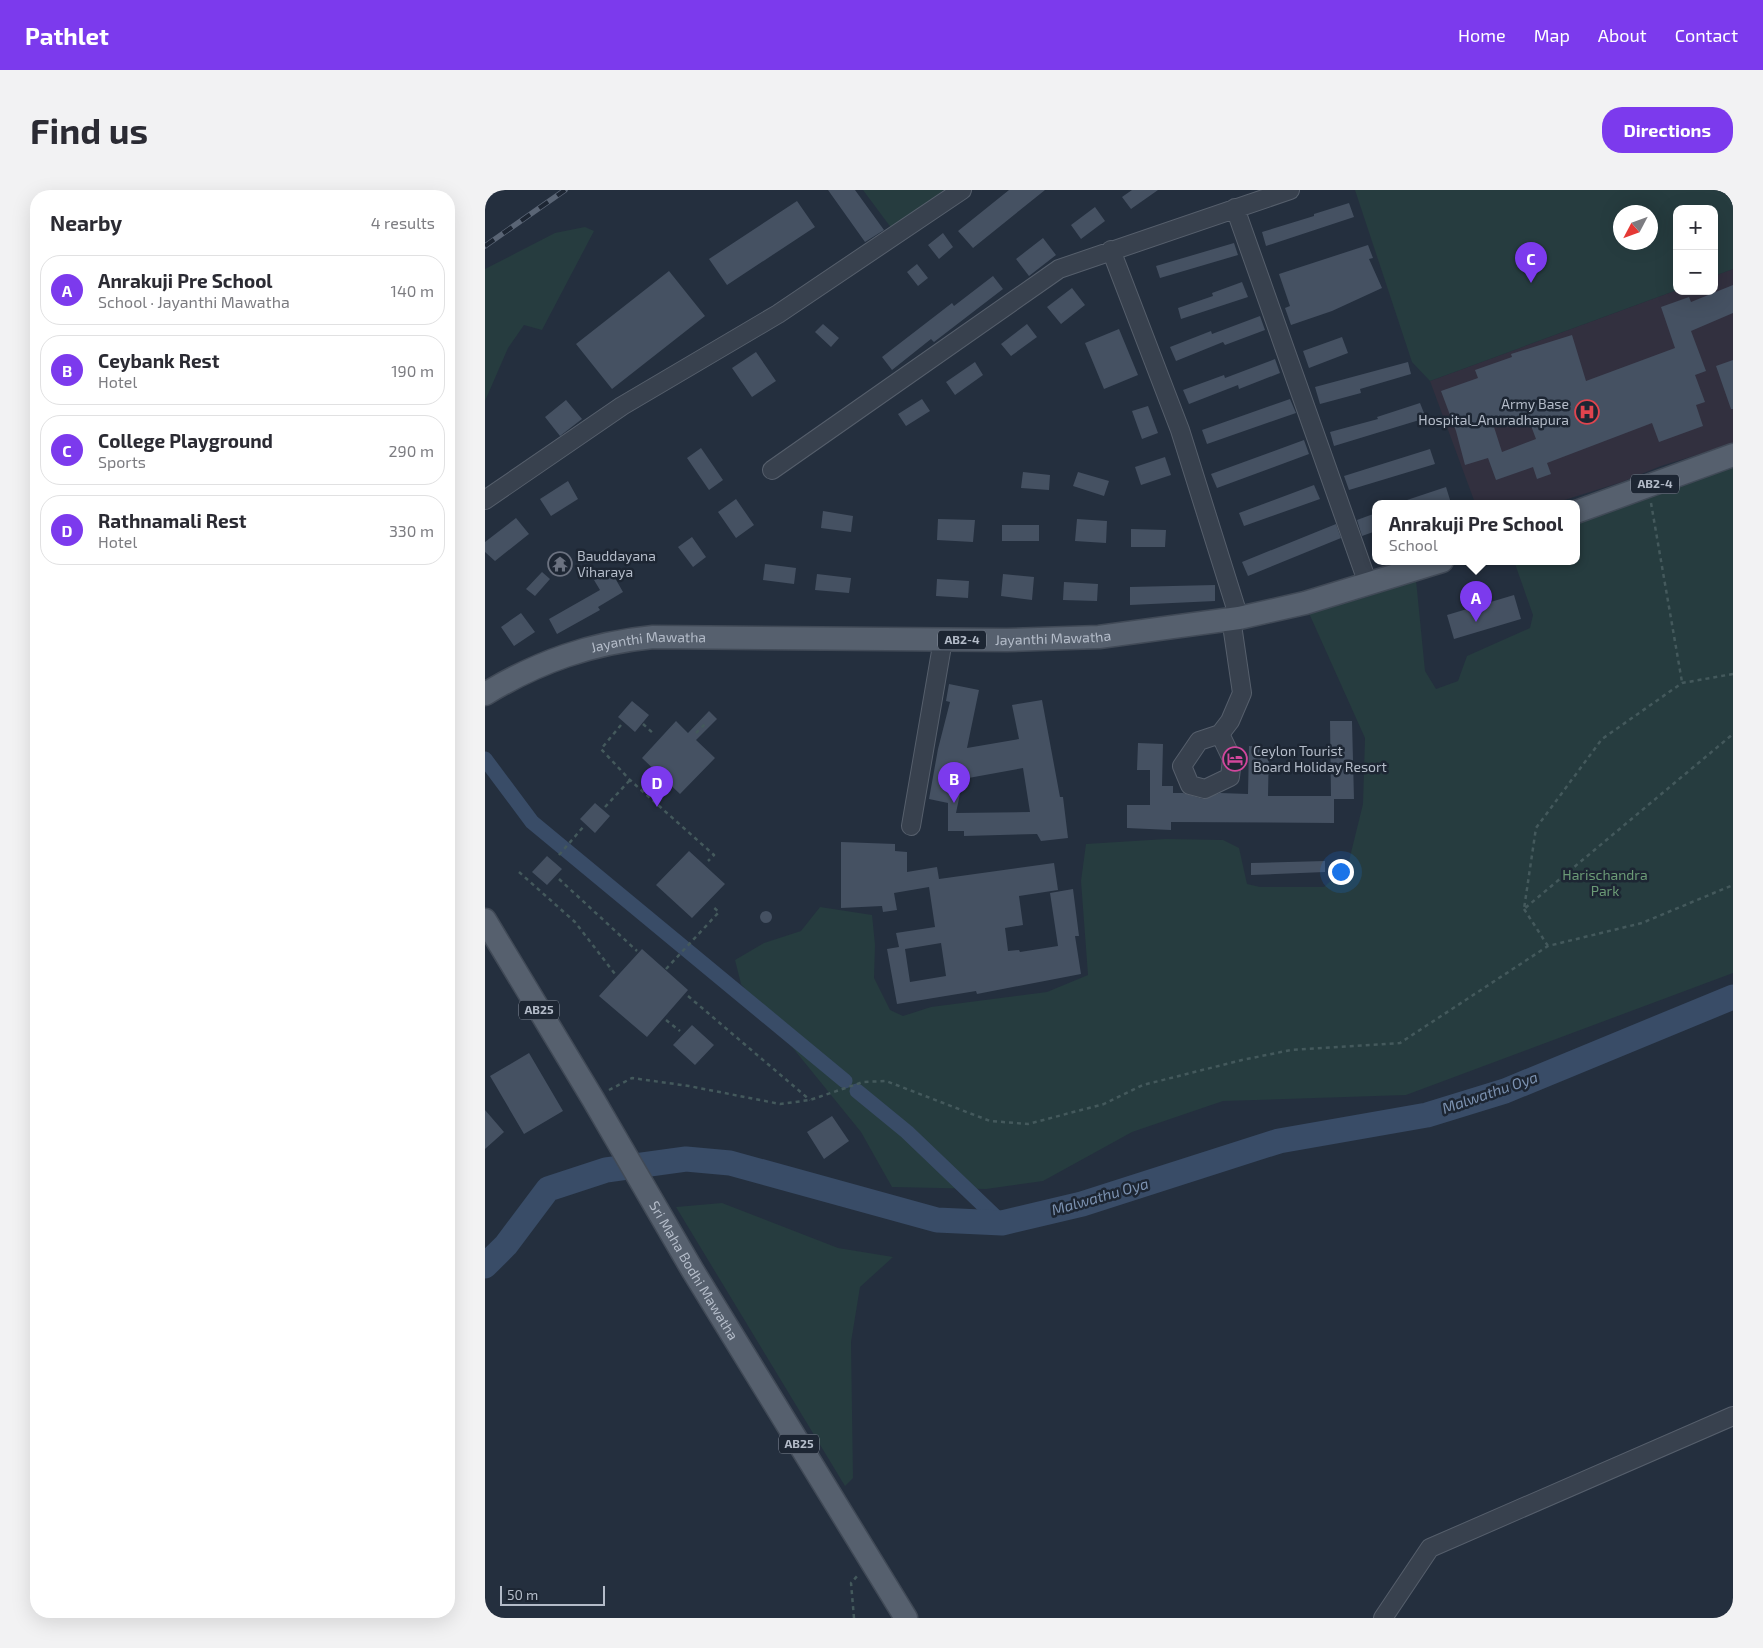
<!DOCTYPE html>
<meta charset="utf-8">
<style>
body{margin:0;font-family:"Exo 2",sans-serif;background:#f2f2f3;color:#2b2b33}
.controls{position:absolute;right:15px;top:15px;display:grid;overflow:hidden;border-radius:10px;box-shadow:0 5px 20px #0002}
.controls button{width:45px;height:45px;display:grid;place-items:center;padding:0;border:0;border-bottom:1px solid #e1e1e2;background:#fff;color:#2b2b33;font:25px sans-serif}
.compass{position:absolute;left:1128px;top:15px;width:45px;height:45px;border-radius:50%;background:#fff;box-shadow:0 5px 20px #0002;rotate:229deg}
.scale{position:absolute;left:15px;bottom:12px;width:105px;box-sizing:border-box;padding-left:5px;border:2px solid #b4bcc9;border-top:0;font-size:14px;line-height:18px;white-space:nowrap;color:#b4bcc9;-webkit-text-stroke:4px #1d2633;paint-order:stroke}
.you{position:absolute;left:855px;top:681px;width:18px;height:18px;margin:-12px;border:4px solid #fff;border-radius:50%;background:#1a73e8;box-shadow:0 0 0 8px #1a73e833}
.badge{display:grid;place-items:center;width:32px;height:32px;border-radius:50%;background:#7c3aed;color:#fff;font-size:16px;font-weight:700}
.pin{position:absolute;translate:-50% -41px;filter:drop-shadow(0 1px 2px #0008)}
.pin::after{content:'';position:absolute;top:26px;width:18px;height:15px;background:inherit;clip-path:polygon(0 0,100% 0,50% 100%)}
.popup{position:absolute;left:887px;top:310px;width:208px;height:65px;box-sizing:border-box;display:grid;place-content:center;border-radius:10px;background:#fff;filter:drop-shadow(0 1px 4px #0005);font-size:16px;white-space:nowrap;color:#7c7c81}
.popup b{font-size:19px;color:#2b2b33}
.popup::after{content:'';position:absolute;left:50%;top:100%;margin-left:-10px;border:10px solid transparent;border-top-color:#fff}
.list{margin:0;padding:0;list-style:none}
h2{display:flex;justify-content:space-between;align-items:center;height:65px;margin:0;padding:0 20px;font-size:21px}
h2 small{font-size:16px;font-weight:400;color:#7c7c81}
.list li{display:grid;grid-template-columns:32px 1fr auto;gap:15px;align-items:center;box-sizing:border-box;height:70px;margin:0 10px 10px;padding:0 10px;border:1px solid #e1e1e2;border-radius:20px}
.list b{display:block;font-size:19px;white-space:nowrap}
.list p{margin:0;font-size:16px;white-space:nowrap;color:#7c7c81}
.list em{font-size:16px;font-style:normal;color:#7c7c81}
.map{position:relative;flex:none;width:1248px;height:1428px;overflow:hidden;border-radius:20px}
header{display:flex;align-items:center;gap:30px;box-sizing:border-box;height:70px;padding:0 25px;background:#7c3aed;color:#fff}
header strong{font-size:24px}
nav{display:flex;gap:28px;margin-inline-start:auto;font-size:18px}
.intro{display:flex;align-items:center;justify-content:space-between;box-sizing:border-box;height:120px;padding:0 30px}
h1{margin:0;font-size:35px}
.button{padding:12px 22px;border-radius:20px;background:#7c3aed;color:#fff;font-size:18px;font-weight:700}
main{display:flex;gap:30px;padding:0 30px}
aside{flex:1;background:#fff;border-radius:20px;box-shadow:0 5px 20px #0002}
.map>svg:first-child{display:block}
</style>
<header>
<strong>Pathlet</strong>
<nav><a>Home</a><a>Map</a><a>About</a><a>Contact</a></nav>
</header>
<div class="intro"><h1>Find us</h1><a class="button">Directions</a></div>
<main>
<aside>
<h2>Nearby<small>4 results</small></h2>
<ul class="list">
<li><span class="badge">A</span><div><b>Anrakuji Pre School</b><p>School · Jayanthi Mawatha</p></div><em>140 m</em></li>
<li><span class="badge">B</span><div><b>Ceybank Rest</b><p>Hotel</p></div><em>190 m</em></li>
<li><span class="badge">C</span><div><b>College Playground</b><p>Sports</p></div><em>290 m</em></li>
<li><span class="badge">D</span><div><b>Rathnamali Rest</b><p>Hotel</p></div><em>330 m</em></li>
</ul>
</aside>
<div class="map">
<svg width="1248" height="1428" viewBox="0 0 1248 1428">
<rect width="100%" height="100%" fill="#242f3e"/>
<path fill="#32303f" d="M1248 79V254L1176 276 1137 292 1070 313H990L945 191 1192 100 1229 101V86Z"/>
<path fill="#263c3f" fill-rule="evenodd" d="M378 0H459L407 39Z
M870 0H1248V79L1229 86V19H1192V100L945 191 927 172ZM1136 22H1166V52H1136Z
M100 37 109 41 57 140 39 135 23 158 0 211V79L70 43Z
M1248 271V783L921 905 738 911 647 942 558 991 501 999 407 997 376 942 256 794 250 770 279 753 316 741 335 717 387 725 390 755 389 788 405 820 418 826 446 817 562 802 603 785 596 691 601 654 681 649 738 650 754 658 762 694 775 697H839L863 675 878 614 880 548 823 421 882 407 931 390 940 481 951 499 973 491 982 466 1045 438 1048 425 1029 371H1091V328Z
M237 1013 353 1058 408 1067 375 1097 366 1152 368 1288 360 1296 191 1017Z"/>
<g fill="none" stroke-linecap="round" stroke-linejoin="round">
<path stroke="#394c67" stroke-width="15" d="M0 569 47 632 360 891
M372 901 422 942 517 1033"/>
<path stroke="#394c67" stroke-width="25" d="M0 1076 21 1055 63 999 121 980 201 969 245 973 452 1030 517 1033 597 1014 794 951 942 925 1020 901 1248 807"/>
</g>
<path fill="#455162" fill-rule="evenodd" d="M343 0H370L399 40 380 52Z
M524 0H560L488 58 473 41Z
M647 0H673L646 19 637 7Z
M312 11 330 37 242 95 224 69Z
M864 13 869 27 781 56 777 42 829 26V24Z
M610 17 620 31 596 49 586 35Z
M458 43 468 57 454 69 443 55Z
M558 48 571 65 544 86 531 69Z
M749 53 753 65 675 88 671 76Z
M883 55 888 68 884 69 897 98 847 121 806 135 800 118 805 116 794 84Z
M432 74 443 88 433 96 422 82Z
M184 81 220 126 127 199 91 154Z
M508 86 518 99 449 152 446 149 407 180 397 167 467 113 469 116Z
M757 92 763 107 696 129 693 118 728 106 727 103Z
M1248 95V123L1206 141 1221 181 1210 185 1220 212 1211 215 1218 236 1174 252 1167 233 1062 273 1066 284 1052 289 1048 277 1011 290 1003 268 980 275 971 241 956 201 993 188 990 180 1027 167 1026 164 1087 145 1101 191 1190 158 1176 117 1204 107 1206 112ZM1042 225 1051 249 1017 262 1009 237Z
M587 98 600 115 576 134 562 117Z
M775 126 780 140 740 155 738 152 691 171 685 157 726 141 727 144Z
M338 134 354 148 346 157 330 142Z
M542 134 552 147 526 166 516 154Z
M634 139 653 185 619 199 600 153Z
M857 147 863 163 824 178 818 161Z
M271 162 291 191 267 207 247 178Z
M790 169 795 183 754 199 753 195 704 214 698 200 739 185 740 188Z
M1248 170V219H1246L1231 176Z
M490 172 498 185 470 205 461 192Z
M923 172 926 184 875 199 876 203 835 214 830 197Z
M437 209 445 221 421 236 413 224Z
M805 209 811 223 722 254 717 240Z
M81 210 97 229 75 246 60 227Z
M935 213 941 228 849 256 845 242 893 229 892 227Z
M663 216 673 243 657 249 647 221Z
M819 250 824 264 732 298 726 284Z
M216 258 238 290 224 300 202 268Z
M945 259 950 274 864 300 859 286Z
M680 267 686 285 656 295 650 277Z
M538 282 565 285 564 300 536 298Z
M593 282 624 291 619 306 588 296Z
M83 291 93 309 66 326 55 309Z
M829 295 835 309 759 336 754 323Z
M961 297 966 313H920L919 311Z
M251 309 269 335 251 348 233 322Z
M338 321 368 326 366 342 336 338Z
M891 323V341L877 346 872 330Z
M31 328 44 344 10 371 0 362V352Z
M453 329 490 330 488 352 452 350Z
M592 329 622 331 621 353 590 351Z
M851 334 856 348 763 386 757 372Z
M517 335H554V351H517Z
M646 339 681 340 680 357H646Z
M207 347 221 367 208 377 193 357Z
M280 374 311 378 309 394 278 390Z
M126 381 138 402 113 417 115 420 72 444 64 429 115 400 109 390Z
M57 382 65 389 50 406 41 399Z
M332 384 366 388 364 403 330 400Z
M518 384 549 387 547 410 516 406Z
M452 389 484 391 483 408 451 406Z
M579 392 613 394 612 411 578 410Z
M730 395V411L645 415V397Z
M1029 405 1036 429 969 449 962 425Z
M36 423 50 442 29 456 16 437Z
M464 494 494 500 482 558 534 549 527 515 557 510 575 607H578L583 648 556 651 552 644 479 646V641H463V613L444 609 453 559 465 512 461 511ZM538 578 545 622 471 623 478 589Z
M147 511 164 525 150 542 133 527Z
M224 521 232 529 211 550 230 568 195 604 157 568 191 531 203 543Z
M845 531H867L869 609H849V633L686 632V640L642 638V615H665V580H652L653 553 678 554 677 596H688V603H698L718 609 735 603 763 604 764 556 784 557 783 606H846Z
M110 613 125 626 110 643 95 629Z
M356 652 410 654V661L422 662V682L452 677 454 689 569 673 573 700 534 706 538 735 520 738 523 761 534 760 535 762 573 756 565 703 588 699 594 746H590L596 784 492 804 491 801 412 814 402 759 414 757 411 743 450 737 444 697 409 703 412 720 398 722 397 716 356 718ZM456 753 461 786 425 792 420 759Z
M204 661 240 694 207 728 171 695Z
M62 666 77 679 62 695 47 682Z
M840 671V682L766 685V673Z
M275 727a6 6 0 1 1 12 0a6 6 0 1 1-12 0Z
M157 759 203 800 162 847 114 806Z
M207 835 229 855 210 875 188 855Z
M44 863 78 921 39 944 5 886Z
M0 920 19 942 0 959Z
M347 926 364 951 339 969 322 942Z"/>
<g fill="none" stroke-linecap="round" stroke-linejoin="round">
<g stroke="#565f6c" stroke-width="20">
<path id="minor" d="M750 18 883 394
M626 60 695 240 754 428
M287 280 574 79 805 0
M0 310 137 216 293 124 477 0
M735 544 747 569 745 587 720 599 705 595 697 576 714 551 735 544 745 531 757 503 746 428
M426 636 458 450
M898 1428 945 1358 1248 1226"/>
</g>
<g stroke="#414a57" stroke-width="25">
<g id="major">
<path d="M1091 322 1248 265"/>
<path id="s1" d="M0 504C53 472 106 453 168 447L522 450 614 447 754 428 820 413 957 371"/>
<path id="s2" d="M0 730 108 909 208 1081 421 1428"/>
</g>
</g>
<path stroke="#44595c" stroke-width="2.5" stroke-dasharray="4 4" stroke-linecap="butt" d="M1166 313 1197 492
M1248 484 1197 493 1117 549 1051 638 1039 719 1248 544
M158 534 169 544
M136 535 116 559 145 590 229 665 223 671
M211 543 220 534
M120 617 145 590
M74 665 99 636
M34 682 90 732 130 784
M74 689 152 761
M1039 719 1063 756
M181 779 234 722 227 716
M203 806 325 910
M181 830 195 841
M124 900 147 888 204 896 295 914 325 910 378 892 401 891 505 931 543 934 619 914 658 895 757 870 806 860 915 853 1063 756 1157 733 1248 695
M369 1428 366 1393 373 1385"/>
<use href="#minor" stroke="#38414e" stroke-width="18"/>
<use href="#major" stroke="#56606e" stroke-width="22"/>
<g stroke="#5a6575" stroke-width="5.5">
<path id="rail" d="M0 56 80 0"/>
</g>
<use href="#rail" stroke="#1d2633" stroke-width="4" stroke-dasharray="11" stroke-linecap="butt"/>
</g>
<defs>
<g id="hospital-ring" transform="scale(1.25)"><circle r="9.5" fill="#1d2633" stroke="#e0444e" stroke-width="1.5"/><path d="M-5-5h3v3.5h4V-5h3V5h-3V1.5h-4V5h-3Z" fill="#e0444e"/></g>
<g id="temple-ring" transform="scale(1.25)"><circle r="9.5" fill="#1d2633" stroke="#6b7280" stroke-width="1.5"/><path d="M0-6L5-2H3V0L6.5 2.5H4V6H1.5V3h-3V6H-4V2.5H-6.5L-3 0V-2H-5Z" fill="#6b7280"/></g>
<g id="hotel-ring" transform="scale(1.25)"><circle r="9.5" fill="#1d2633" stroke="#d1479c" stroke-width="1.5"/><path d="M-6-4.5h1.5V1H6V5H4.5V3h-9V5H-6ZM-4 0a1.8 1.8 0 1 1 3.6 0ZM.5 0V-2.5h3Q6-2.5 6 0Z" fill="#d1479c"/></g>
</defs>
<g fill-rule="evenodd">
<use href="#hospital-ring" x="1102" y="222"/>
<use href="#temple-ring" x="75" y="374"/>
<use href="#hotel-ring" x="750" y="569"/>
</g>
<g text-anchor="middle" stroke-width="5" stroke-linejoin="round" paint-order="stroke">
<g fill="#1d2633" stroke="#878f9c" stroke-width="1">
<rect x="1146" y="284.5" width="48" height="19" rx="4"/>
<rect x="453" y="440.5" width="48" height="19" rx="4"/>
<rect x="34" y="810.5" width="40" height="19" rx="4"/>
<rect x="294" y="1244.5" width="40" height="19" rx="4"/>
</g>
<g font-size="12" font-weight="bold" fill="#b4bcc9">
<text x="1170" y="298">AB2-4</text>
<text x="477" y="454">AB2-4</text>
<text x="54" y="824">AB25</text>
<text x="314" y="1258">AB25</text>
</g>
<g font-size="14" fill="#b4bcc9" stroke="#1d2633" text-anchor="start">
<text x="1084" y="219" text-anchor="end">Army Base<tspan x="1084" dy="16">Hospital_Anuradhapura</tspan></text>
<text x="92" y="371">Bauddayana<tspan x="92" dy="16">Viharaya</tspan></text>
<text x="768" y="566">Ceylon Tourist<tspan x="768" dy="16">Board Holiday Resort</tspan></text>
</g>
<g font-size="14" fill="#b4bcc9" stroke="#1d2633">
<text dy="5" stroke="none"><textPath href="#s1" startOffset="579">Jayanthi Mawatha</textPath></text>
<text dy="5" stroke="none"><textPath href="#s1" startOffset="174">Jayanthi Mawatha</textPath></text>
<text dy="5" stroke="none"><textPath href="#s2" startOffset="408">Sri Maha Bodhi Mawatha</textPath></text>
</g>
<g font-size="14" fill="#6b9a76" stroke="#1d2633">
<text x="1120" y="690">Harischandra<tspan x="1120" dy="16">Park</tspan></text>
</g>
<g font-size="15" font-style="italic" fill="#7c92b1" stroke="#1d2633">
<text transform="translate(1005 903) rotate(-19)" y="5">Malwathu Oya</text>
<text transform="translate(615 1007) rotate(-16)" y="5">Malwathu Oya</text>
</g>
</g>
</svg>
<div class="controls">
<button>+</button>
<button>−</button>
</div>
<svg class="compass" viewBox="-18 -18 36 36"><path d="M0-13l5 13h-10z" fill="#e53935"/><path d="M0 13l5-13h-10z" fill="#7c7c81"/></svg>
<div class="scale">50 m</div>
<div class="you"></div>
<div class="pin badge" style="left:991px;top:432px">A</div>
<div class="popup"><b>Anrakuji Pre School</b>School</div>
<div class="pin badge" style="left:469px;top:613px">B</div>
<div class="pin badge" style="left:1046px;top:93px">C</div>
<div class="pin badge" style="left:172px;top:617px">D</div>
</div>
</main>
